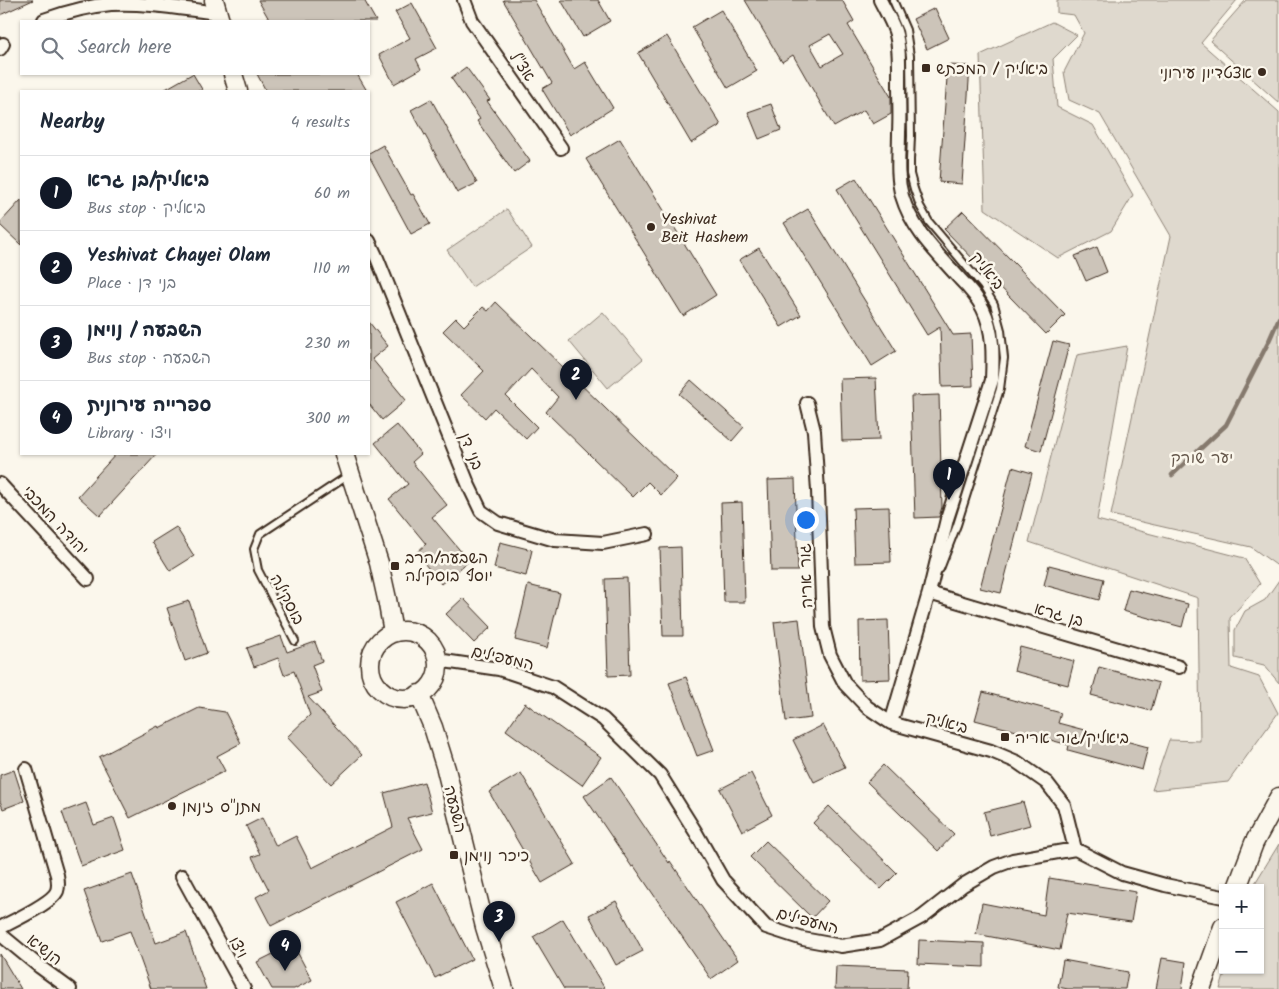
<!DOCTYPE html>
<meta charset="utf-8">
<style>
body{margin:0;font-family:Kalam,"Playpen Sans Hebrew",sans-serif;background:#f2f2f3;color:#1f2937}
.controls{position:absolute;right:15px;bottom:15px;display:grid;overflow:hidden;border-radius:0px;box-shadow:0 1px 4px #0004}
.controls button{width:45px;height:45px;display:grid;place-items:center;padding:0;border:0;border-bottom:1px solid #e0e1e3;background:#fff;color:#1f2937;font:25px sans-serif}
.you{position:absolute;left:805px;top:519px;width:18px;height:18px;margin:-12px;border:4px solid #fff;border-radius:50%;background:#1a73e8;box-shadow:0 0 0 8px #1a73e833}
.badge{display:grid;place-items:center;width:32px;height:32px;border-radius:50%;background:#111827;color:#fff;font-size:16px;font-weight:700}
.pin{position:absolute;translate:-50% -41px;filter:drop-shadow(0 1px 2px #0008)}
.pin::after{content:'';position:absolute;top:26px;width:18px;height:15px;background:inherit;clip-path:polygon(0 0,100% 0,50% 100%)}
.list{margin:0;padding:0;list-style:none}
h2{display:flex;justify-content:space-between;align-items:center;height:65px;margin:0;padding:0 20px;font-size:21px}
h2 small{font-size:16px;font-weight:400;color:#747a83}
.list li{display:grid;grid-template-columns:32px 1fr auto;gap:15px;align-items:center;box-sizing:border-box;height:75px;padding:0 20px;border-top:1px solid #e0e1e3}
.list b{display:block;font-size:19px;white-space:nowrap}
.list p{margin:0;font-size:16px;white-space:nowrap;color:#747a83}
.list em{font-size:16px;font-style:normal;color:#747a83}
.icon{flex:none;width:28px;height:28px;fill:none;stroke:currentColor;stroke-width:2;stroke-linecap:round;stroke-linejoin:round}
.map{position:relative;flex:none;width:1279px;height:989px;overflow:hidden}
.search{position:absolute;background:#fff;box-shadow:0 1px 4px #0004;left:20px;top:20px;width:350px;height:55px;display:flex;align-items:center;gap:12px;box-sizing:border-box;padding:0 18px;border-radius:0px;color:#747a83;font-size:19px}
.panel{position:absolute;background:#fff;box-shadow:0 1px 4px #0004;left:20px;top:90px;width:350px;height:365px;border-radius:0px}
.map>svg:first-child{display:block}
</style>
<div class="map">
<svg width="1279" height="989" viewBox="0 0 1279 989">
<rect width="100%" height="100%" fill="#fbf7ec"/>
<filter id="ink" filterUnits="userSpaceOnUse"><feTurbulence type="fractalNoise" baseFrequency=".02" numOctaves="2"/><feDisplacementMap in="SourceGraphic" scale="10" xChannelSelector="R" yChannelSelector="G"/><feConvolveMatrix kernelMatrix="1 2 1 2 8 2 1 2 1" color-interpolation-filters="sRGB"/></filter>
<g filter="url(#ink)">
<path fill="#dfd9ce" stroke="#8d8276" d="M1057 0H1237L1201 43 1279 112V567L1251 547 1111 515 1171 236 1100 114 1069 100 1064 72 1084 33 1074 15 1057 13Z
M1246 0H1279V103L1210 41Z
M1052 22 1077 35 1053 59 1057 107 1093 125 1133 195 1111 231 1058 258 985 209 980 55Z
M507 209 532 247 472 287 447 250Z
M603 312 643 359 608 388 569 341Z
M1127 346 1097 520 1244 558 1260 584 1230 618 1231 668 1259 677 1278 713 1228 782 1152 790 1169 740 1200 741 1198 598 1029 542 1077 355Z
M1279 580V683L1264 665 1235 658V630L1245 611 1265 600Z
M1279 844V989H1220L1226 970H1260V888H1252Z"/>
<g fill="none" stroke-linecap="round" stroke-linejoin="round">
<path stroke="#85796d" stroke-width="4.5" d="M1172 475 1226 425 1268 343 1279 318"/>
</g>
<path fill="#ccc4b9" stroke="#3b2a1e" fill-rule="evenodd" d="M0 0H33L0 15Z
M258 0H364L376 21H270Z
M503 0H534L574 69 585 62 613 108 570 135 542 89 552 83Z
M561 0H598L610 21 583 37Z
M745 0H842L854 21 848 25 891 97V114L873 124 864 110 834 127 793 55 782 62ZM830 34 843 54 822 66 810 45Z
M412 3 437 48 416 59 421 69 394 84 379 55 410 38 395 12Z
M935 8 949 38 927 49 913 19Z
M721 10 757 71 728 88 692 27Z
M667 36 721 125 691 143 638 53Z
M948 65 970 66 962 184 939 182Z
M466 67 490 100 487 101 530 161 514 173 477 121 480 119 451 78Z
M192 74H193L203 91H162Z
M257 74H357L367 91H266Z
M431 99 477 183 457 193 411 110Z
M771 104 781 130 759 139 748 112Z
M620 139 716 295 683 316 586 159Z
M383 145 411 195 413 194 430 224 411 234 369 156V153Z
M856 178 953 335 971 334 973 386 942 387 940 327 927 335 837 189Z
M21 200V245L0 225V223Z
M808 209 896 351 872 366 784 223Z
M963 211 1065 315 1046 334 944 229Z
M1097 247 1107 272 1086 281 1075 256Z
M759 248 801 315 781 327 739 260Z
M496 302 677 478 661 495 648 482 633 497 546 412 558 397 531 369 506 396 537 427 526 439 494 408 485 418 461 395 484 371 443 331 456 318 464 326 483 307 488 311Z
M369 322 388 346 372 359 406 400 382 420 369 404Z
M1053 341 1069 345 1041 451 1025 446Z
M876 378 879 440 842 441 840 379Z
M691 380 744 427 732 441 679 394Z
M939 395 942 507 939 517 915 518 911 396Z
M397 425 421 454 412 462 447 505 432 517 469 561 441 584 416 553 426 544 389 499 408 484 375 443Z
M116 454H157L100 516 78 496Z
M1012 467 1032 473 1001 593 980 588Z
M795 479 798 571H771L768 480Z
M742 502 745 602H724L721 503Z
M889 507 891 562 855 563 853 508Z
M176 527 194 556 170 571 152 542Z
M500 542 532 550 526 576 494 568Z
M681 547 683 636H663L660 548Z
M1049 565 1104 579 1099 600 1044 585Z
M627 578 630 675 608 676 605 579Z
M528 585 560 593 547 648 515 640Z
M1129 589 1188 604 1182 627 1123 611Z
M463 598 491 627 474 643 446 614Z
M189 601 207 653 185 661 167 608Z
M799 619 811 718 786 721 774 622Z
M888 620 890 679 860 680 859 621Z
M281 636 287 652 315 642 322 661 312 665 322 692 308 697 362 755 331 784 287 737 310 715 294 671 284 675 278 658 254 667 247 648Z
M1020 647 1074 661 1068 685 1014 671Z
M1099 667 1159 683 1151 711 1091 695Z
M686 677 714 750 697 756 669 683Z
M983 692 1061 713 1058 723 1148 747 1142 770 1068 750 1069 745 975 720Z
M525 703 601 757 582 785 506 730Z
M199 708 225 712 241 743 217 756 225 771 130 818 99 757 158 726 159 728Z
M823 725 845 767 814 782 793 740Z
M883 765 954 834 938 851 867 782Z
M14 770 24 801 3 809 0 801V775Z
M521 773 575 864 542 883 489 792Z
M751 773 772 815 742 831 720 789Z
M611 777 669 863 670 861 738 960 711 979 634 866 632 867 584 796Z
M424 782 432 812 407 818 423 849 271 926 256 897 269 890 252 857 260 854 246 826 262 818 276 846 296 836 312 868 393 827 384 793Z
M1023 802 1030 825 990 836 984 812Z
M86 803 94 825 114 818 125 850 81 866 62 812Z
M829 806 897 873 881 889 813 823Z
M766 841 828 901 812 918 750 857Z
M132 874 156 943 186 932 206 989H151L130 931 102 941 84 891Z
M1049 878 1136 892 1131 922 1067 913 1060 950 976 934 982 903 1044 915Z
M433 883 472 959 435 978 396 902Z
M616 901 643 951 616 965 589 915Z
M563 919 605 989H564L533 937Z
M919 940 984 943V967L918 964Z
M293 944 312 980 294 989H272L257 962Z
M0 954 21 989H0Z
M1162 958 1186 962 1182 989H1156Z
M1063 960 1128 972 1125 989H1068L1058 987Z
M836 966 908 969 907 989H835Z"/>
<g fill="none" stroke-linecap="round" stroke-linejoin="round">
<g stroke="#3b2a1e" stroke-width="10">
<path id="service" d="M893 0 906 30 910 56 911 136 910 160V174L914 189 920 206 929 222 983 286 994 304 1001 330 1004 358 1000 389 957 525 940 569
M295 641 258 570 254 549 260 534 349 475"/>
</g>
<g stroke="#3b2a1e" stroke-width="16">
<path id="minor" d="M464 0 472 21 561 148
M880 0C885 10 891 20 895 31 900 47 899 66 899 83 899 100 900 116 899 132 899 154 896 175 902 196 912 230 938 254 960 279 969 288 978 298 983 309 994 331 993 356 992 380L947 519 929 593 891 723
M44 20C66 12 88 6 111 4 146 2 183 9 218 13
M0 49 3 44
M369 241 377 258 469 486 481 511 498 523 555 540 603 543 647 534
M807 403 814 431 818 491 823 627 830 655 845 684 867 707 891 723 991 751 1017 762 1047 783 1064 805 1075 849
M0 484 88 579
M929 593 1179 667
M437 660 499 669 553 687 603 719 660 775 695 831 723 880 766 927 803 939 841 946 880 940 922 917 963 885 994 867 1013 860 1075 849 1122 873 1165 885 1223 897
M182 876 244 989
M0 928C13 921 52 903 57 891 59 885 58 880 57 875L26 769
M0 934 40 967 70 989"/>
</g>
<g stroke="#3b2a1e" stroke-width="21">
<path id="secondary" d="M214 0 220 21
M233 74 238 91
M344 454 379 563 387 599 393 632
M370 665a34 34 0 1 1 68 0a34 34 0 1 1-68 0Z
M419 694 433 727 446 769 485 927 504 989
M1237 888 1254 843 1279 797
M1201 989 1223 927"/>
</g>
<use href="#service" stroke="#fbf7ec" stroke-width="6"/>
<use href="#minor" stroke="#fbf7ec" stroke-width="12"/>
<use href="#secondary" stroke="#fbf7ec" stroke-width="18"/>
</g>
</g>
<g fill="#3b2a1e" stroke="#fbf7ec" stroke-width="2">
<rect x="921" y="63" width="10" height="10" rx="2.5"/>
<circle cx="1262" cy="72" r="5"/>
<circle cx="651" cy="227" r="5"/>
<rect x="390" y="561" width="10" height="10" rx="2.5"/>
<rect x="1000" y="732" width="10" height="10" rx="2.5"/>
<circle cx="172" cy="806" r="5"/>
<rect x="449" y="850" width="10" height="10" rx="2.5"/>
</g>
<g text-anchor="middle" stroke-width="5" stroke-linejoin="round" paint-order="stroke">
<g font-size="16" fill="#3b2a1e" stroke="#fbf7ec">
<text transform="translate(523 66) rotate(55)" y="6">אצ"ל</text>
<text transform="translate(988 270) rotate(52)" y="6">ביאליק</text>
<text transform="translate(472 451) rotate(68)" y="6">בני דן</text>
<text transform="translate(56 520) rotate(47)" y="6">יהודה המכבי</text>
<text transform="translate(805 576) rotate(-92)" y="6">גור אריה</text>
<text transform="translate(288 599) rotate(62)" y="6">בוסקילה</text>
<text transform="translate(1059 614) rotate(16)" y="6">בן גרא</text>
<text transform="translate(503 657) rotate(13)" y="6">המעפילים</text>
<text transform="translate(947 722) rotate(15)" y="6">ביאליק</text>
<text transform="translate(456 809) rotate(76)" y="6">השבעה</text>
<text transform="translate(808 920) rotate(15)" y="6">המעפילים</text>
<text transform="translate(239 947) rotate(62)" y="6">ויצו</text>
<text transform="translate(45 949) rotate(38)" y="6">הנשיא</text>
</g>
<g font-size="16" fill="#3b2a1e" stroke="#fbf7ec" text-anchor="start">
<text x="936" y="74">ביאליק / המכתש</text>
<text x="1252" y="78" text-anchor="end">אצטדיון עירוני</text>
<text x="661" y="224">Yeshivat<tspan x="661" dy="18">Beit Hashem</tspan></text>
<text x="405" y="563">השבעה/הרב<tspan x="405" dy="18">יוסף בוסקילה</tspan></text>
<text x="1015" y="743">ביאליק/גור אריה</text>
<text x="182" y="812">מתנ"ס זינמן</text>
<text x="464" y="861">כיכר נוימן</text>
</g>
<g font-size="16" fill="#64564a" stroke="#fbf7ec">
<text x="1202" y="463">יער שורק</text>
</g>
</g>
</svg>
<div class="controls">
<button>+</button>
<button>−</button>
</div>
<div class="you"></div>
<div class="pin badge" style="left:949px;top:500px">1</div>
<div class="pin badge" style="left:576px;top:400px">2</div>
<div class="pin badge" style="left:499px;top:942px">3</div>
<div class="pin badge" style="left:285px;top:971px">4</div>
<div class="search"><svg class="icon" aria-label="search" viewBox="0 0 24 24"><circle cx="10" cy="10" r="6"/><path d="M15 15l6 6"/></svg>Search here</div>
<section class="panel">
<h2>Nearby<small>4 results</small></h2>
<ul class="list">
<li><span class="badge">1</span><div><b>ביאליק/בן גרא</b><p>Bus stop · ביאליק</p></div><em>60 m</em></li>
<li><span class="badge">2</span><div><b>Yeshivat Chayei Olam</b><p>Place · בני דן</p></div><em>110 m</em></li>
<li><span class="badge">3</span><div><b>השבעה / נוימן</b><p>Bus stop · השבעה</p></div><em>230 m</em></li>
<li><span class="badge">4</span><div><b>ספרייה עירונית</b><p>Library · ויצו</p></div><em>300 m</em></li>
</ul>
</section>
</div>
